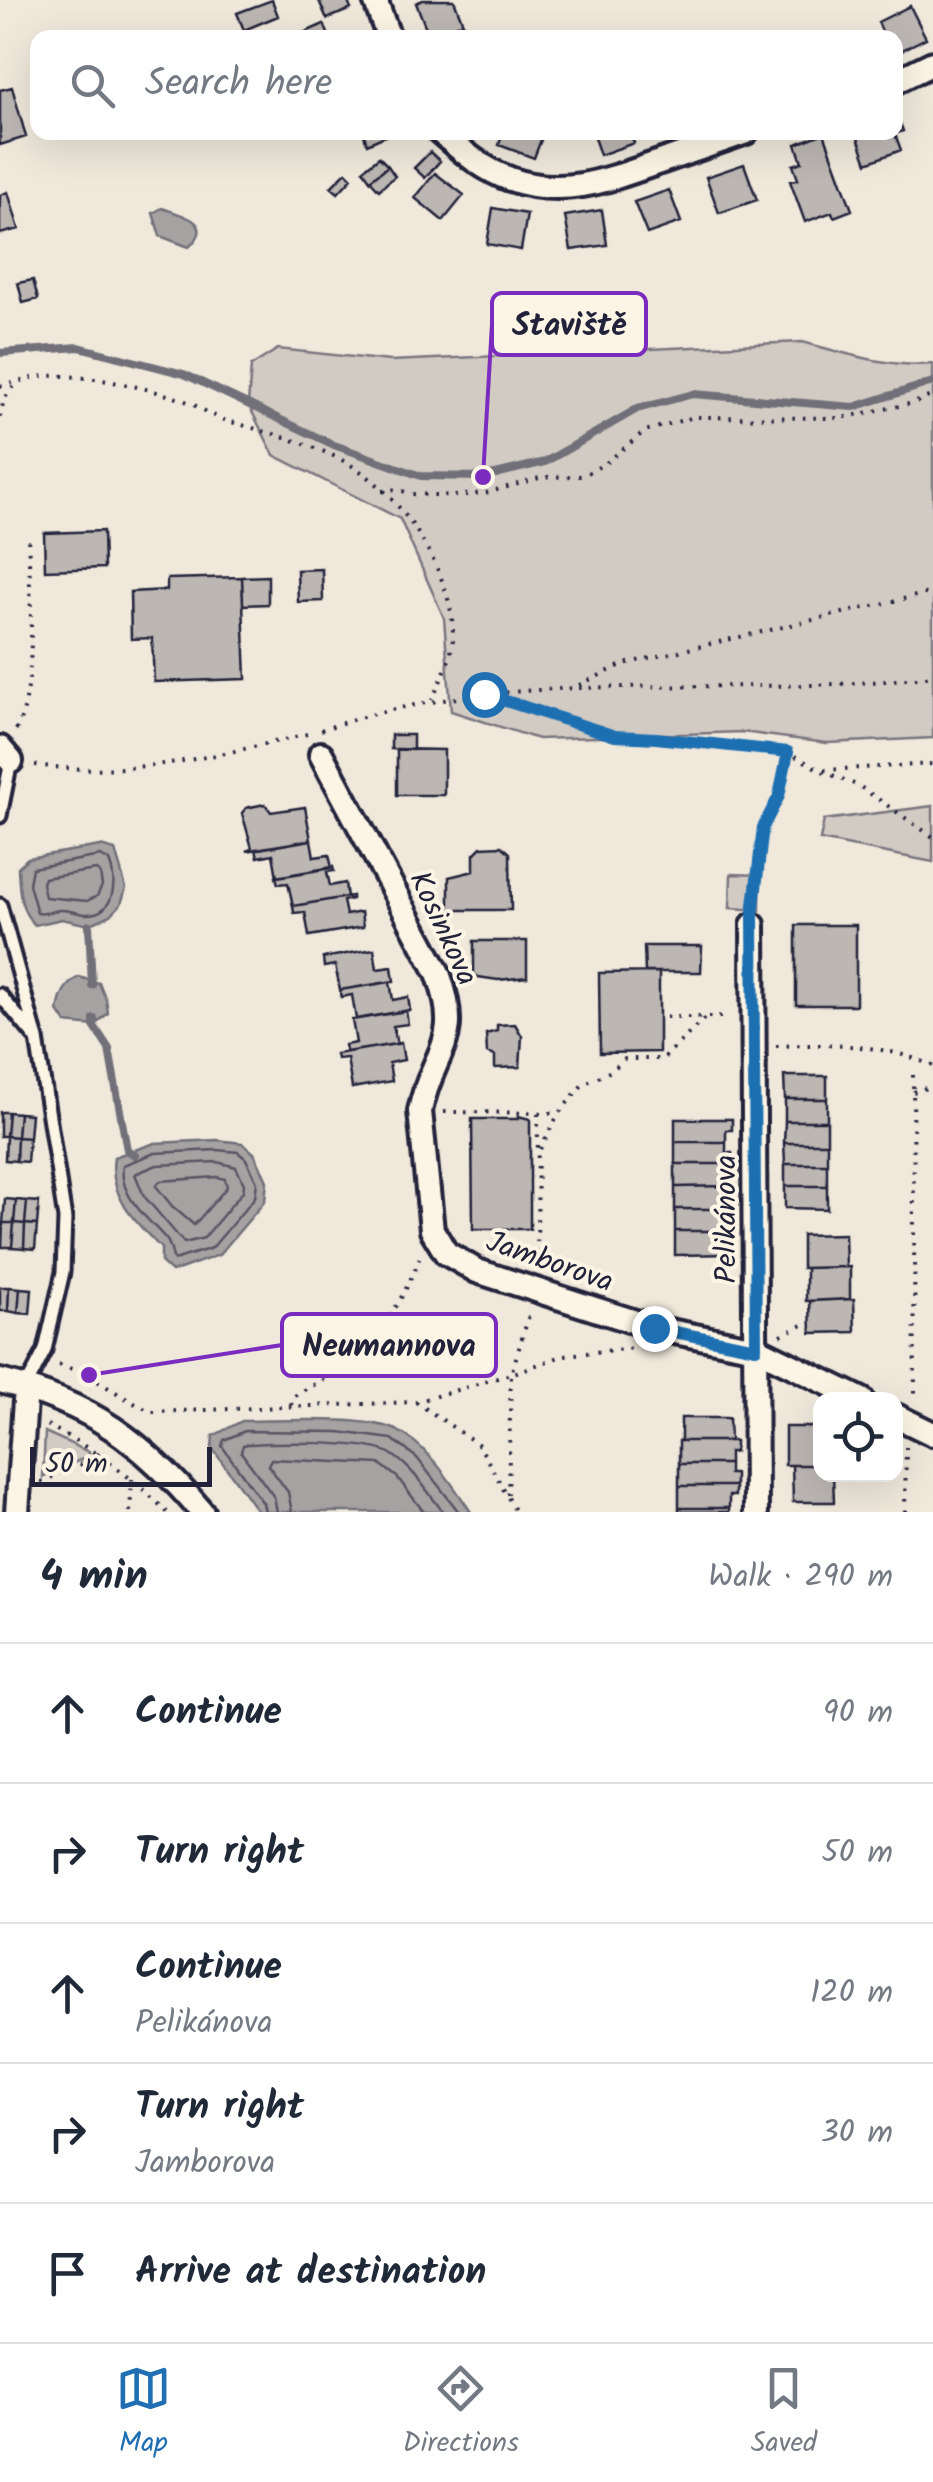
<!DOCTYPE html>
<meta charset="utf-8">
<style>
body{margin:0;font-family:Kalam,sans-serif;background:#f6f6f7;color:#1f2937}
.controls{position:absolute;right:30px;bottom:30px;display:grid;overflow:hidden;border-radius:20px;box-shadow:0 10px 40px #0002}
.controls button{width:90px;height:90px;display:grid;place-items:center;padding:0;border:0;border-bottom:2px solid #e0e1e3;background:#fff;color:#1f2937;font:50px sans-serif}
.scale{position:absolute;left:30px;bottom:25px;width:182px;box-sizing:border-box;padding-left:10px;border:5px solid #22223b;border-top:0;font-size:28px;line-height:35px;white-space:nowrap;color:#22223b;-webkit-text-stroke:8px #fcf5e5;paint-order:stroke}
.stop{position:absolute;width:30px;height:30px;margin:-22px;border:8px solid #1f6fb2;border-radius:50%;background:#fff}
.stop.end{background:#1f6fb2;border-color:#fff;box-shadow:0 2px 10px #0008}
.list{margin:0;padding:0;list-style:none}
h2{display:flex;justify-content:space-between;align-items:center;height:130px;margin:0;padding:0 40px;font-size:42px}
h2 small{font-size:32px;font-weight:400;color:#747a83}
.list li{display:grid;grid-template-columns:65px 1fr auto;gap:30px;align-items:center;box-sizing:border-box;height:140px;padding:0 40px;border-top:2px solid #e0e1e3}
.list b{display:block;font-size:38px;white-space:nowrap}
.list p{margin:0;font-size:32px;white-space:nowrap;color:#747a83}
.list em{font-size:32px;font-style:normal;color:#747a83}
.icon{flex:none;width:55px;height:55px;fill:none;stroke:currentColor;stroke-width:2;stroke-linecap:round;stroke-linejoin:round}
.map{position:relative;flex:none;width:933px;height:1512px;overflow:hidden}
.search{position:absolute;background:#fff;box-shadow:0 10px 40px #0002;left:30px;right:30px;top:30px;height:110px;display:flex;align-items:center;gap:25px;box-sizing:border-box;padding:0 35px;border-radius:20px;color:#747a83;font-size:38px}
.sheet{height:830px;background:#fff}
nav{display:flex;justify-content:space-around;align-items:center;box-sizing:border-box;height:140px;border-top:2px solid #e0e1e3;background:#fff;font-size:28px;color:#747a83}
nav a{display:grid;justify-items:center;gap:5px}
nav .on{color:#1f6fb2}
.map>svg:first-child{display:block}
</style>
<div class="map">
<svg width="933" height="1512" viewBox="0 0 933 1512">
<rect width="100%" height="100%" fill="#efe8db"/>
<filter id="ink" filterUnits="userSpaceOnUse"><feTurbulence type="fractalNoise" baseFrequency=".01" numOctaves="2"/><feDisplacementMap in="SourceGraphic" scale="20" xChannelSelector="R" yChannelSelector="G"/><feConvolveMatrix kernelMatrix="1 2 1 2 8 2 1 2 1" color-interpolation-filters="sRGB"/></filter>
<g filter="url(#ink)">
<path fill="#d1cbc3" stroke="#7a767f" stroke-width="2.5" d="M802 342C844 353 890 368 933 364V738L827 743 742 732 538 739 451 711 444 618 400 519 274 455 248 404 251 366 278 349 390 361Z
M933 806V862L820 840 824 820Z
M731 874 760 875V910L730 908Z
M45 1432 89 1452V1456L43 1477Z"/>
<path fill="#a6a2a2" stroke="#716f79" stroke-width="2.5" d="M162 208C182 215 217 222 189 247L160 236 153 213Z
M100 846 115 850 126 888 121 904 111 915 89 925 62 919 35 925C19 912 19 886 18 867L28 858Z
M79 977 99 983 106 999 108 1013 94 1026 66 1023 58 1011C60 996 65 984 79 977Z
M217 1140 242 1143 254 1153 267 1181 265 1201 219 1255 172 1272 161 1262V1248C135 1222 108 1196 114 1157L155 1143Z
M242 1421C277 1421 369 1415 398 1431 429 1447 452 1484 471 1512H258L212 1448 213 1436Z"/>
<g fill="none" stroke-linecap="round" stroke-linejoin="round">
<path stroke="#575564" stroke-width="2.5" d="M101 856 109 861C118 882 115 916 84 914 76 913 68 909 60 910 50 911 46 915 37 913L29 884 32 868Z
M96 870 100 873 102 886 97 896 87 901 45 897 42 883 44 878Z
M217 1150 238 1152 246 1159 257 1182 255 1197 212 1248 174 1260C171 1253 171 1245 166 1239 148 1218 118 1196 123 1165L155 1153Z
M217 1162 236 1167 244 1184 243 1191 204 1238 184 1243 144 1196 135 1174 157 1165Z
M217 1177 225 1179 227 1187 194 1225 172 1206 156 1186 160 1181Z
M265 1512 263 1503 222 1446 224 1440 245 1431 339 1432 392 1439 417 1458 459 1512
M277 1512 274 1497 241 1452 243 1445C267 1441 372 1441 391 1454 413 1468 427 1491 443 1512
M292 1512 288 1492 268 1465 271 1459 380 1464 397 1477 424 1512"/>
<path stroke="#716f79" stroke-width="8" d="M0 353 79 347 184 374 334 445 421 476 483 477 545 462 637 409 693 394 854 407 933 382
M89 925 92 985
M94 1019V1026L109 1049 127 1150 135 1155"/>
</g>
<path fill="#bcb7b3" stroke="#22223b" stroke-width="2.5" d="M272 0 278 16 244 30 237 13Z
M347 0 351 9 327 19 319 1Z
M423 0H454L463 23 429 36 416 3Z
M910 6 926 38 896 53V38H885L878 22Z
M324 24 330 38H294V37Z
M12 87 26 137 0 145V90Z
M898 117 903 131 895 134 901 150 867 163 856 132H896Z
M363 132H394L367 144Z
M503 132H544L534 158 499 145Z
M592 132H630L634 143 600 155Z
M824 133 852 210 834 217 832 212 805 222 790 181 798 179 793 165 802 162 796 144Z
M430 152 440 161 425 178 414 168Z
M379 157 388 166 370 180 363 170Z
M744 164 757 200 719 213 706 177Z
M388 166 395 176 379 190 370 180Z
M346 172 352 178 338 193 331 187Z
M435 173 464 195 443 221 415 198Z
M669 190 681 222 647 234 634 202Z
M8 192 19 229 0 234V195Z
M493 208 527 214 521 250 487 244Z
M602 210 607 245 571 250 565 216Z
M33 280 38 299 23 303 18 283Z
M103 531 104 568 45 570 44 533Z
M322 569 323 601 298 602 297 570Z
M268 576V604L243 605 242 577Z
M242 577 246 679 154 682 152 638 131 639 130 592 167 590V579Z
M391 735H413V750L391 749Z
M397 749 444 750V795H397Z
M265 804 271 812 305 807 311 840 247 851 252 848 242 813 246 808Z
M311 840 314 857 329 855 332 868 277 877 273 854 258 857 256 849Z
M502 846 510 853 511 910H449V877L474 871V854L481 847Z
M333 867 334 871 327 872 330 886 345 883 347 897 293 906 288 883 278 884 276 877Z
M352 896V899L343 901 346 915 361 912 363 927 309 936 305 912 294 913 293 906Z
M796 925H856V1005H796Z
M474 941H527V977L498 980 478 977 474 974Z
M644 946H702L701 972H645Z
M374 949 377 969 392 967 394 981 340 990 335 965 324 967 323 958Z
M659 972V1052L600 1053 599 973Z
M390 982 393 1000 408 997 410 1010 356 1019 352 995 341 997 340 990Z
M406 1011 408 1024 393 1026 397 1044 346 1052 345 1045 356 1043 352 1020Z
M515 1024 522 1036 520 1067 495 1068V1056L487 1053 486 1034 497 1031V1025Z
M401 1043 404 1060 389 1063 392 1081 352 1088 347 1058 337 1059 336 1054Z
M784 1076H827V1099H785Z
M785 1099H827V1121H785Z
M0 1112H8L6 1136H0Z
M8 1112 19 1113 17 1137 6 1136Z
M19 1113 31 1114 29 1138 17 1137Z
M518 1116 530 1119V1229H473L472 1119H518Z
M675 1119H732V1130H726V1142H675Z
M785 1121H827V1143H784Z
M6 1136 17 1137 16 1161 5 1160Z
M17 1137 29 1138 27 1162 16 1161Z
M675 1142H726V1153H732V1164H675Z
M784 1143H827V1164H785Z
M675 1164H732V1175H726V1186L675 1187Z
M785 1164H827V1186H785Z
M726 1186V1197H732V1209H675V1187Z
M785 1186H827V1209L785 1208Z
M5 1199 16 1200 14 1223H3Z
M16 1200 27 1201 25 1224 14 1223Z
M27 1201 39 1202 37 1225 25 1224Z
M675 1209H732V1220H726V1231H675Z
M3 1223H14L12 1247H2Z
M14 1223 25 1224 24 1248 12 1247Z
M25 1224 37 1225 35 1249 24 1248Z
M675 1231H726V1242H732V1254L675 1255Z
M845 1234 846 1267 802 1268V1235Z
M850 1267V1299L806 1301V1268Z
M0 1287H9L8 1311H0Z
M9 1287 20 1288 18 1313 8 1311Z
M20 1288 32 1289 30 1314 18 1313Z
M854 1299 855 1332 811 1333 810 1301Z
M681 1418H729L730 1441H681Z
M785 1427H820V1465H785Z
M679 1441H735V1452H729V1464H679Z
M679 1464H729V1474H735V1486H679Z
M792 1465H820V1474H833L834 1502H793Z
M679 1486H735V1496H729V1508H679Z
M679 1508H729V1512H679Z"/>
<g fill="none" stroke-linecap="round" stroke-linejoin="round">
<g stroke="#22223b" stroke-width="19">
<path id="service" d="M0 816 11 761
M0 905 37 1039 65 1219 63 1272 45 1350 26 1387
M0 995 34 1036"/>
</g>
<g stroke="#22223b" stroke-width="30">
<path id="minor" d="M375 0 389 38
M896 81 933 63
M440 132C461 150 483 170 510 179 560 197 603 182 651 165 683 154 714 143 746 132
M0 748 11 761
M321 754 438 973C464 1044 433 1048 420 1111L432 1230 446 1253 477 1271 654 1328 756 1348 862 1400
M753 925 756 1512
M0 1381C91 1403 143 1442 202 1512
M896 1416 933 1434
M17 1512 26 1387"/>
</g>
<path stroke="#22223b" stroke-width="4" stroke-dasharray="2.5 8" stroke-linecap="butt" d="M0 386C13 384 24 379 37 377 72 371 146 387 180 399 196 404 212 417 228 421 270 433 327 447 363 473 408 505 454 580 453 635 453 658 441 679 432 700
M0 417 4 399 16 384
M382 491 397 489 411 494 456 496 486 493 543 477 582 476 606 463 645 431 694 417 841 418 914 403 933 395
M579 685 624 664 933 592
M488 696 615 736 788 752 820 770 859 786 933 837
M16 730C39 690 29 581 28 533
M321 730C519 661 729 702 933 676
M35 765C128 778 217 756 307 734
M824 770 933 764
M755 900 763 827 779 796 788 752
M666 1017H729
M776 1046C831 1044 883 1043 933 1066
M913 1075 915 1400
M913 1092 933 1086
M444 1112 559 1113
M540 1149 559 1113 583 1084 611 1071 625 1059H663L706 1017
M537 1263 538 1114
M781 1335 803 1325
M59 1365C94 1374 120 1398 152 1412L416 1402 511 1374 565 1355 635 1348
M416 1402 479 1445 516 1512
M291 1405 292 1398C309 1385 329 1380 346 1366 379 1339 405 1297 420 1257
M47 1425C96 1451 128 1473 167 1512
M41 1482 95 1458 99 1453
M508 1495 511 1374 530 1312
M130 1512 132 1479
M905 1512 906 1447"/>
<use href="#service" stroke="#fcf5e5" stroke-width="11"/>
<use href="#minor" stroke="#fcf5e5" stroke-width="22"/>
</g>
</g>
<g fill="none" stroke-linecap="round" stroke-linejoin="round" filter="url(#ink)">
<path stroke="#1f6fb2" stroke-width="12" d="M484 694 615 736 656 738 788 752 779 796 763 827 753 914 756 1348 654 1328"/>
</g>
<g text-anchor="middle" stroke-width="8" stroke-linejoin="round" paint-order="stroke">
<g font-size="30" fill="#22223b" stroke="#fcf5e5">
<text transform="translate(444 928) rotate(65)" y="10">Kosinkova</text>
<text transform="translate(725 1219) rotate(-90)" y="10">Pelikánova</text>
<text transform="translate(550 1261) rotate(19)" y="10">Jamborova</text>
</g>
</g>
<path fill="none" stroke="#7b2cbf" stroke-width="4" d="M483 477L492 324M89 1375L282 1345"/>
<g fill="#7b2cbf" stroke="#fcf5e5" stroke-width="4">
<circle cx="483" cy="477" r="10"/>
<circle cx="89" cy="1375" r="10"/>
</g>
<g fill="#fcf5e5" stroke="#7b2cbf" stroke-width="4">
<rect x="492" y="293" width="154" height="62" rx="10"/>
<rect x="282" y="1314" width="214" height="62" rx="10"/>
</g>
<g font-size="32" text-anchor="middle" font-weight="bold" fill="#22223b">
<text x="569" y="335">Staviště</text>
<text x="389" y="1356">Neumannova</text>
</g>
</svg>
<div class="controls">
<button><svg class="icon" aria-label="locate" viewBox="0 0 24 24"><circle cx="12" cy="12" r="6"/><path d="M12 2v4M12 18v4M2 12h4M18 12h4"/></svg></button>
</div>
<div class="scale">50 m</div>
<div class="stop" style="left:484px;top:694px"></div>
<div class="stop end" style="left:654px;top:1328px"></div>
<div class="search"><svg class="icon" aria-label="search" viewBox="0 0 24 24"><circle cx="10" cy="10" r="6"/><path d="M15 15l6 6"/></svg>Search here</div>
</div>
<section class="sheet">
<h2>4 min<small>Walk · 290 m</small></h2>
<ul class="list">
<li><svg class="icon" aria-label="ahead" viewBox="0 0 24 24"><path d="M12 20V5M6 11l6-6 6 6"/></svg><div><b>Continue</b></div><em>90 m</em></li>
<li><svg class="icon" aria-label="right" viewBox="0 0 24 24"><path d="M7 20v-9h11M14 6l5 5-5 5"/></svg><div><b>Turn right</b></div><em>50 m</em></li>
<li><svg class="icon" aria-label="ahead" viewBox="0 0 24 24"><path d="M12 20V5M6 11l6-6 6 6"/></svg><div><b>Continue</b><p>Pelikánova</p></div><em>120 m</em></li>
<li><svg class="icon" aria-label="right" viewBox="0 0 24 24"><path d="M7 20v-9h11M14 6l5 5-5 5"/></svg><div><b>Turn right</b><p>Jamborova</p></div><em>30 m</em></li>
<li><svg class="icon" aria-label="arrive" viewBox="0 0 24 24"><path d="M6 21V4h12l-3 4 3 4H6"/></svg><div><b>Arrive at destination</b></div></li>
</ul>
</section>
<nav>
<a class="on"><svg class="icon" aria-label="map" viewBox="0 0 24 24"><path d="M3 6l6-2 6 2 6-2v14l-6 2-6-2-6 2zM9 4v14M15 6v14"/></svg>Map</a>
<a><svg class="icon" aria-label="directions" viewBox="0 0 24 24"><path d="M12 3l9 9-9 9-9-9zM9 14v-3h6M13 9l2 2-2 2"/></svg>Directions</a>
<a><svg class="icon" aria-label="saved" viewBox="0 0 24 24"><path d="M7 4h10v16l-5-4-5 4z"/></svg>Saved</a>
</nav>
